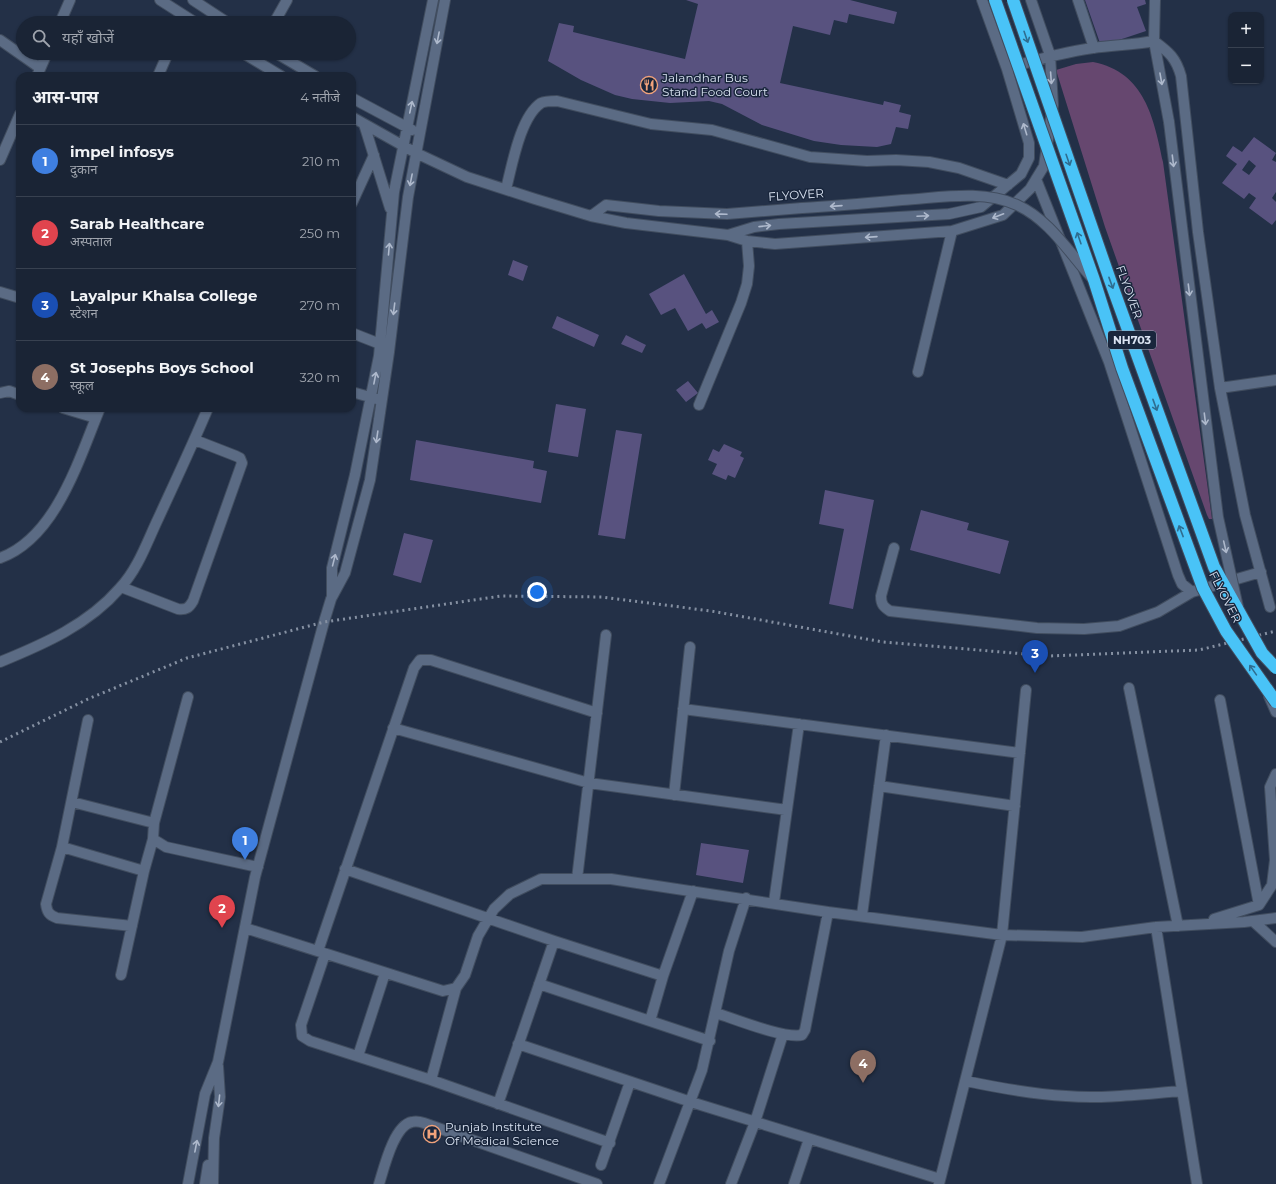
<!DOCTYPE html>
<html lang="hi">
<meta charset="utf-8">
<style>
body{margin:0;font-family:Montserrat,"Noto Sans Devanagari",sans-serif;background:#232c3d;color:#f1f3f6}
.controls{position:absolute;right:12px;top:12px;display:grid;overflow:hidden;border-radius:8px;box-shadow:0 1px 3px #0004}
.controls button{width:36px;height:36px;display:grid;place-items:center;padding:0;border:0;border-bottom:1px solid #384150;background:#1a2435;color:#f1f3f6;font:20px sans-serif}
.you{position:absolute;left:537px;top:592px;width:14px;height:14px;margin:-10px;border:3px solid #fff;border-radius:50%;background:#1a73e8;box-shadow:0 0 0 6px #1a73e833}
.badge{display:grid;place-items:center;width:26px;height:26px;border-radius:50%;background:#ea580c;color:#fff;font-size:13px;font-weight:700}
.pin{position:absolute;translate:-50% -33px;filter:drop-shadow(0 1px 2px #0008)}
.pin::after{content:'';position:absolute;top:21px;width:14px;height:12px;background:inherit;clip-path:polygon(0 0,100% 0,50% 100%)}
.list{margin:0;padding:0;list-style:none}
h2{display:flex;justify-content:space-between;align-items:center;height:52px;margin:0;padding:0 16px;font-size:17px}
h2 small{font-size:13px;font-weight:400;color:#9fa4ad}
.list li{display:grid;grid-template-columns:26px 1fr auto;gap:12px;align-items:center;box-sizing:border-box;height:72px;padding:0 16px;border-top:1px solid #384150}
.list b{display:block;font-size:15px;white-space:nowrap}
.list p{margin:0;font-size:13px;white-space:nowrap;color:#9fa4ad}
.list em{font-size:13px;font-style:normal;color:#9fa4ad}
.icon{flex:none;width:22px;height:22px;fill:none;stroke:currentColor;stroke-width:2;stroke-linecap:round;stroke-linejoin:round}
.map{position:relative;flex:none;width:1276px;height:1184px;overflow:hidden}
.search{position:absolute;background:#1a2435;box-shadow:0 1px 3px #0004;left:16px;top:16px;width:340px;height:44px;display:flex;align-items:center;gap:10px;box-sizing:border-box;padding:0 14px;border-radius:22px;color:#9fa4ad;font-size:15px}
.panel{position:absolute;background:#1a2435;box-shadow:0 1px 3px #0004;left:16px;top:72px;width:340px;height:340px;border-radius:12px}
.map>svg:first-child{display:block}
</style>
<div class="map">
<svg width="1276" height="1184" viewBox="0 0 1276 1184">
<rect width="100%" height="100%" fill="#233047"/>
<path fill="#66476f" d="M1093 62C1145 72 1154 119 1163 162L1212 519H1209L1207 515 1105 227 1056 70 1076 64Z"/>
<path fill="#58527f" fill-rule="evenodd" d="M686 0H850L897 12 894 24 849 14 847 23 834 20 830 35 793 26 780 83 883 105 884 101 901 105 899 112 911 115 908 129 896 127 891 144 877 147 841 145 814 141 762 125 722 104 709 101 670 103 632 99 615 95 581 80 548 61 559 23 574 26 573 32 685 59 698 4Z
M1085 0H1145L1146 4 1137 7 1146 31 1101 46Z
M1254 137 1276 153 1272 160 1276 162V192L1272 198 1276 202V220L1272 225 1249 208 1256 198 1249 193 1244 199 1222 183 1237 164 1226 156 1233 146 1242 152ZM1249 160 1256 166 1249 175 1242 170Z
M513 260 528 266 523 281 508 275Z
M684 274 706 314 712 310 719 322 706 329 702 323 688 331 675 308 661 315 649 294Z
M557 316 599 335 594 347 552 328Z
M626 335 646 345 642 353 621 344Z
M688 381 698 393 686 402 676 390Z
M556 404 586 409 578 457 548 452Z
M616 430 642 434 625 539 598 535Z
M416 440 534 461 533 468 547 471 541 503 410 480Z
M724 444 742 452 740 456 744 458 735 478 728 475 726 480 712 474 717 464 708 460 713 449 719 452Z
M825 490 874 500 853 609 829 604 844 529 819 524Z
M921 510 969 523 967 530 1009 541 1000 574 910 550Z
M404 533 433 540 421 583 393 575Z
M701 843 749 850 743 883 696 875Z"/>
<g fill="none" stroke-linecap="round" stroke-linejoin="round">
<g stroke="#414d5f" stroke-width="12">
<path id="minor" d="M160 0 196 23
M193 0 228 23
M1078 0 1094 48
M60 23 70 0
M274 23 287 0
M0 40 40 68
M1154 41C1169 52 1176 58 1181 76L1198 232 1220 388 1245 515 1270 607
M1154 41 1169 122
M243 53 281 76
M276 53 315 76
M1012 67C1039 59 1065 52 1093 48 1114 45 1134 45 1154 41L1155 0
M37 76 47 53
M158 76 168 53
M352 98 412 130
M352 117 416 153 467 177 535 199 591 216 626 223 728 235 747 241 775 244 952 231 1003 215 1030 189 1044 166 1053 105 1050 55 1031 0
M364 124 390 208
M0 160 20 114
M1036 179 1109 362 1178 575 1182 584 1192 592 1261 572
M506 189C512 166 520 117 541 103 545 101 552 101 557 101L651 124 712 130 810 157 867 161 896 160 929 162 959 168 1008 185
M352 203 374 155
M591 216 606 205 659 211 727 214 802 208
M728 235 754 227 779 224 949 214 981 207 1021 174 1029 158V143L1007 69 982 0
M0 292 20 298
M352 333 380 344
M918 372 952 231
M1220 388 1276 380
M352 392 377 399
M0 393 9 391 20 395
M699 405 741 303 747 284 749 266 747 241
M63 408 96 418
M894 548 881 596C881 605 884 607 890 611L1037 628 1084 629 1119 626 1158 612 1192 592
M0 558C56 538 79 459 100 408
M121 587 178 609C186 610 189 608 193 601L242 463 240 458 236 456 195 440
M332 597V568L355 475 379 356 394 192 433 0
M0 662C44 644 88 625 120 588 138 569 147 542 158 519 175 482 192 446 208 408
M1129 688 1178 926
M1269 696 1276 712
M188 697 154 823 153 839 166 847 258 867
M1220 700 1259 905
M683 709 1020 753
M88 720 62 847 46 904C47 912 49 915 57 918L132 926
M393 728 589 783 787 810
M879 786 1015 806
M674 795 690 647
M72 802 154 823
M62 847 144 871
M345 869 554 941 663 976
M577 879 606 635
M774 902 799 724
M862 915 886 735
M1214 919 1259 905 1272 885 1275 860 1270 787 1276 774
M1253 921 1276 942
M1156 927 1197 1184
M245 928 443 991 456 988 465 975 478 936 494 909 510 894 541 879H611L828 912 1002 935 1082 937 1156 927 1244 922 1276 918
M318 951 414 668 420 660H431L597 713
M325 954 301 1025 302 1036 310 1041 431 1080 610 1143
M121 975 144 871 153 839
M539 984 710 1041
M716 1013C735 1019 784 1039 802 1035L805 1030 828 912
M650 1021 663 976 693 891
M518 1044 691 1102 940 1179
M358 1056 385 973
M431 1080 456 988
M966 1081C999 1088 1032 1094 1066 1096 1104 1099 1143 1094 1182 1091
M498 1104 554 941
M601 1165 630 1082
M188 1184 205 1094 218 1062 255 877 324 622 331 599 345 573 370 480 389 352 408 197 445 0
M205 1184 208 1165
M213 1184 214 1138 220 1097 218 1066
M379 1184C384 1168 394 1125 412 1122 416 1121 421 1122 424 1123L597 1184
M659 1184 702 1070 729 951 746 898
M731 1184 755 1122 783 1034
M794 1184 809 1139
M939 1184 1002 935 1026 690"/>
</g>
<use href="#minor" stroke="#5b6b84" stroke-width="10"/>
<path stroke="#8590a2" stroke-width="3" stroke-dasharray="2 4" stroke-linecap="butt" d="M0 742 88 699 187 658 324 622 501 596 602 597 711 611 883 642 1049 656 1199 650 1276 631"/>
<g stroke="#414d5f" stroke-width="12" stroke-linecap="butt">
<path id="minor-bridge" d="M1169 122 1218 517 1238 607
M802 208C836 206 869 203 902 200 939 198 982 189 1017 205 1050 220 1069 253 1093 279"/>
</g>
<g stroke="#414d5f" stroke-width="14" stroke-linecap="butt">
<path id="highway-bridge" d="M995 0 1094 280 1122 368 1203 588 1226 631 1276 702
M1013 0 1110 280 1214 567 1262 653 1276 668"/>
</g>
<use href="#minor-bridge" stroke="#5b6b84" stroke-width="10"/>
<use href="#highway-bridge" stroke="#49c3f7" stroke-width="12"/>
</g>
<defs><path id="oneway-shaft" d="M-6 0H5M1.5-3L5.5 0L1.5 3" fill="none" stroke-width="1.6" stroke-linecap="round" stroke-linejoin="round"/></defs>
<g stroke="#2f6d90">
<use href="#oneway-shaft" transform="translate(1026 37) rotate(71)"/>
<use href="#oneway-shaft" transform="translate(1068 160) rotate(71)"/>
<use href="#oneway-shaft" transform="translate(1079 238) rotate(-109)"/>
<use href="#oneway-shaft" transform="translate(1111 283) rotate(70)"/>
<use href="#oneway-shaft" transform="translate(1155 405) rotate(70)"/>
<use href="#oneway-shaft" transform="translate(1181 531) rotate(-111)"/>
<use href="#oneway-shaft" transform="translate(1253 670) rotate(-125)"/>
</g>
<g stroke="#aeb9cc">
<use href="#oneway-shaft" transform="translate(438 38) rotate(101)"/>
<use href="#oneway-shaft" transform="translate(1051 78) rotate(86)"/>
<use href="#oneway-shaft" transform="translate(1161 79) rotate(80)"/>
<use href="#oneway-shaft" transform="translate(411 107) rotate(-78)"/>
<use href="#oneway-shaft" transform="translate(1025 129) rotate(-107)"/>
<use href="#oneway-shaft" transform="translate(1173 161) rotate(83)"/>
<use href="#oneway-shaft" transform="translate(411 180) rotate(101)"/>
<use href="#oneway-shaft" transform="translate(836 206) rotate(176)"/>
<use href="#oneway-shaft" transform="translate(721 214) rotate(-178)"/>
<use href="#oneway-shaft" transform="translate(923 216) rotate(-3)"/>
<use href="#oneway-shaft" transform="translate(998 216) rotate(159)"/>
<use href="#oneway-shaft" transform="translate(765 226) rotate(-6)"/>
<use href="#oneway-shaft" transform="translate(871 237) rotate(176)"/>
<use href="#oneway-shaft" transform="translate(389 249) rotate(-85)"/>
<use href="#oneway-shaft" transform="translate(1189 290) rotate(83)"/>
<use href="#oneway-shaft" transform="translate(394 309) rotate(97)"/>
<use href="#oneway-shaft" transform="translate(375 378) rotate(-79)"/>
<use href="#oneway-shaft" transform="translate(1205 419) rotate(83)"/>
<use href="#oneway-shaft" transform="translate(377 437) rotate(98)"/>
<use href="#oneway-shaft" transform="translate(1225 547) rotate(77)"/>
<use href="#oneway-shaft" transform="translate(334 560) rotate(-76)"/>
<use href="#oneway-shaft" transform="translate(219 1101) rotate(96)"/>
<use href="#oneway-shaft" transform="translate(196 1146) rotate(-79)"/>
</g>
<defs>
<g id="restaurant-ring" transform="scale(0.9)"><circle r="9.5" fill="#19263c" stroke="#f1a27b" stroke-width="1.5"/><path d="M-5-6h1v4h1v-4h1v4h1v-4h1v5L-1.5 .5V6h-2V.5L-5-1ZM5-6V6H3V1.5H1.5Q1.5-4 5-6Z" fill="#f1a27b"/></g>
<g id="hospital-ring" transform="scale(0.9)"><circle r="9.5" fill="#19263c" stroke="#f1a27b" stroke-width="1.5"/><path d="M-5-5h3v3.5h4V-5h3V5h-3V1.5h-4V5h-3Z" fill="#f1a27b"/></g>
</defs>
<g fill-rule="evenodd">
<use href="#restaurant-ring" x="649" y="85"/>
<use href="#hospital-ring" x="432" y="1134"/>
</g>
<g text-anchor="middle" stroke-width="3" stroke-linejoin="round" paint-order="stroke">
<rect fill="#19263c" stroke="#a0aabb" stroke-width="1" x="1108" y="331" width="48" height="18" rx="3"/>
<g font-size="11" font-weight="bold" fill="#dae3f2">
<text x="1132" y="344">NH703</text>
</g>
<g font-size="12" fill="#dae3f2" stroke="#19263c" text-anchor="start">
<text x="662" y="82">Jalandhar Bus<tspan x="662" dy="14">Stand Food Court</tspan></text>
<text x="445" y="1131">Punjab Institute<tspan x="445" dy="14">Of Medical Science</tspan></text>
</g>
<g font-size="12" fill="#dae3f2" stroke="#19263c">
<text transform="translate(796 195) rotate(-4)" y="4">FLYOVER</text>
<text transform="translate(1129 292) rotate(70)" y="4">FLYOVER</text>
<text transform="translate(1225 597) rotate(63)" y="4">FLYOVER</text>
</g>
</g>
</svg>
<div class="controls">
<button>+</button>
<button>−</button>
</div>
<div class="you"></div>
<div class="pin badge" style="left:245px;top:860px;background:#3f7fe0">1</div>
<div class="pin badge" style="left:222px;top:928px;background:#e0444e">2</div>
<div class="pin badge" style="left:1035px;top:673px;background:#1a4fb4">3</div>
<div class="pin badge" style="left:863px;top:1083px;background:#8d6e63">4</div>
<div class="search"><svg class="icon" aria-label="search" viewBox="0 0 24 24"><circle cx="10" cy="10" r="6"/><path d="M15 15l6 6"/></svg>यहाँ खोजें</div>
<section class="panel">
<h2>आस-पास<small>4 नतीजे</small></h2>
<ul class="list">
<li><span class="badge" style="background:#3f7fe0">1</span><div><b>impel infosys</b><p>दुकान</p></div><em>210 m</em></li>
<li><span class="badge" style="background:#e0444e">2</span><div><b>Sarab Healthcare</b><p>अस्पताल</p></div><em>250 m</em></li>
<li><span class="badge" style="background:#1a4fb4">3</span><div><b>Layalpur Khalsa College</b><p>स्टेशन</p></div><em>270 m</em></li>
<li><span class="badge" style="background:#8d6e63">4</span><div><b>St Josephs Boys School</b><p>स्कूल</p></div><em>320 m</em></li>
</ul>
</section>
</div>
